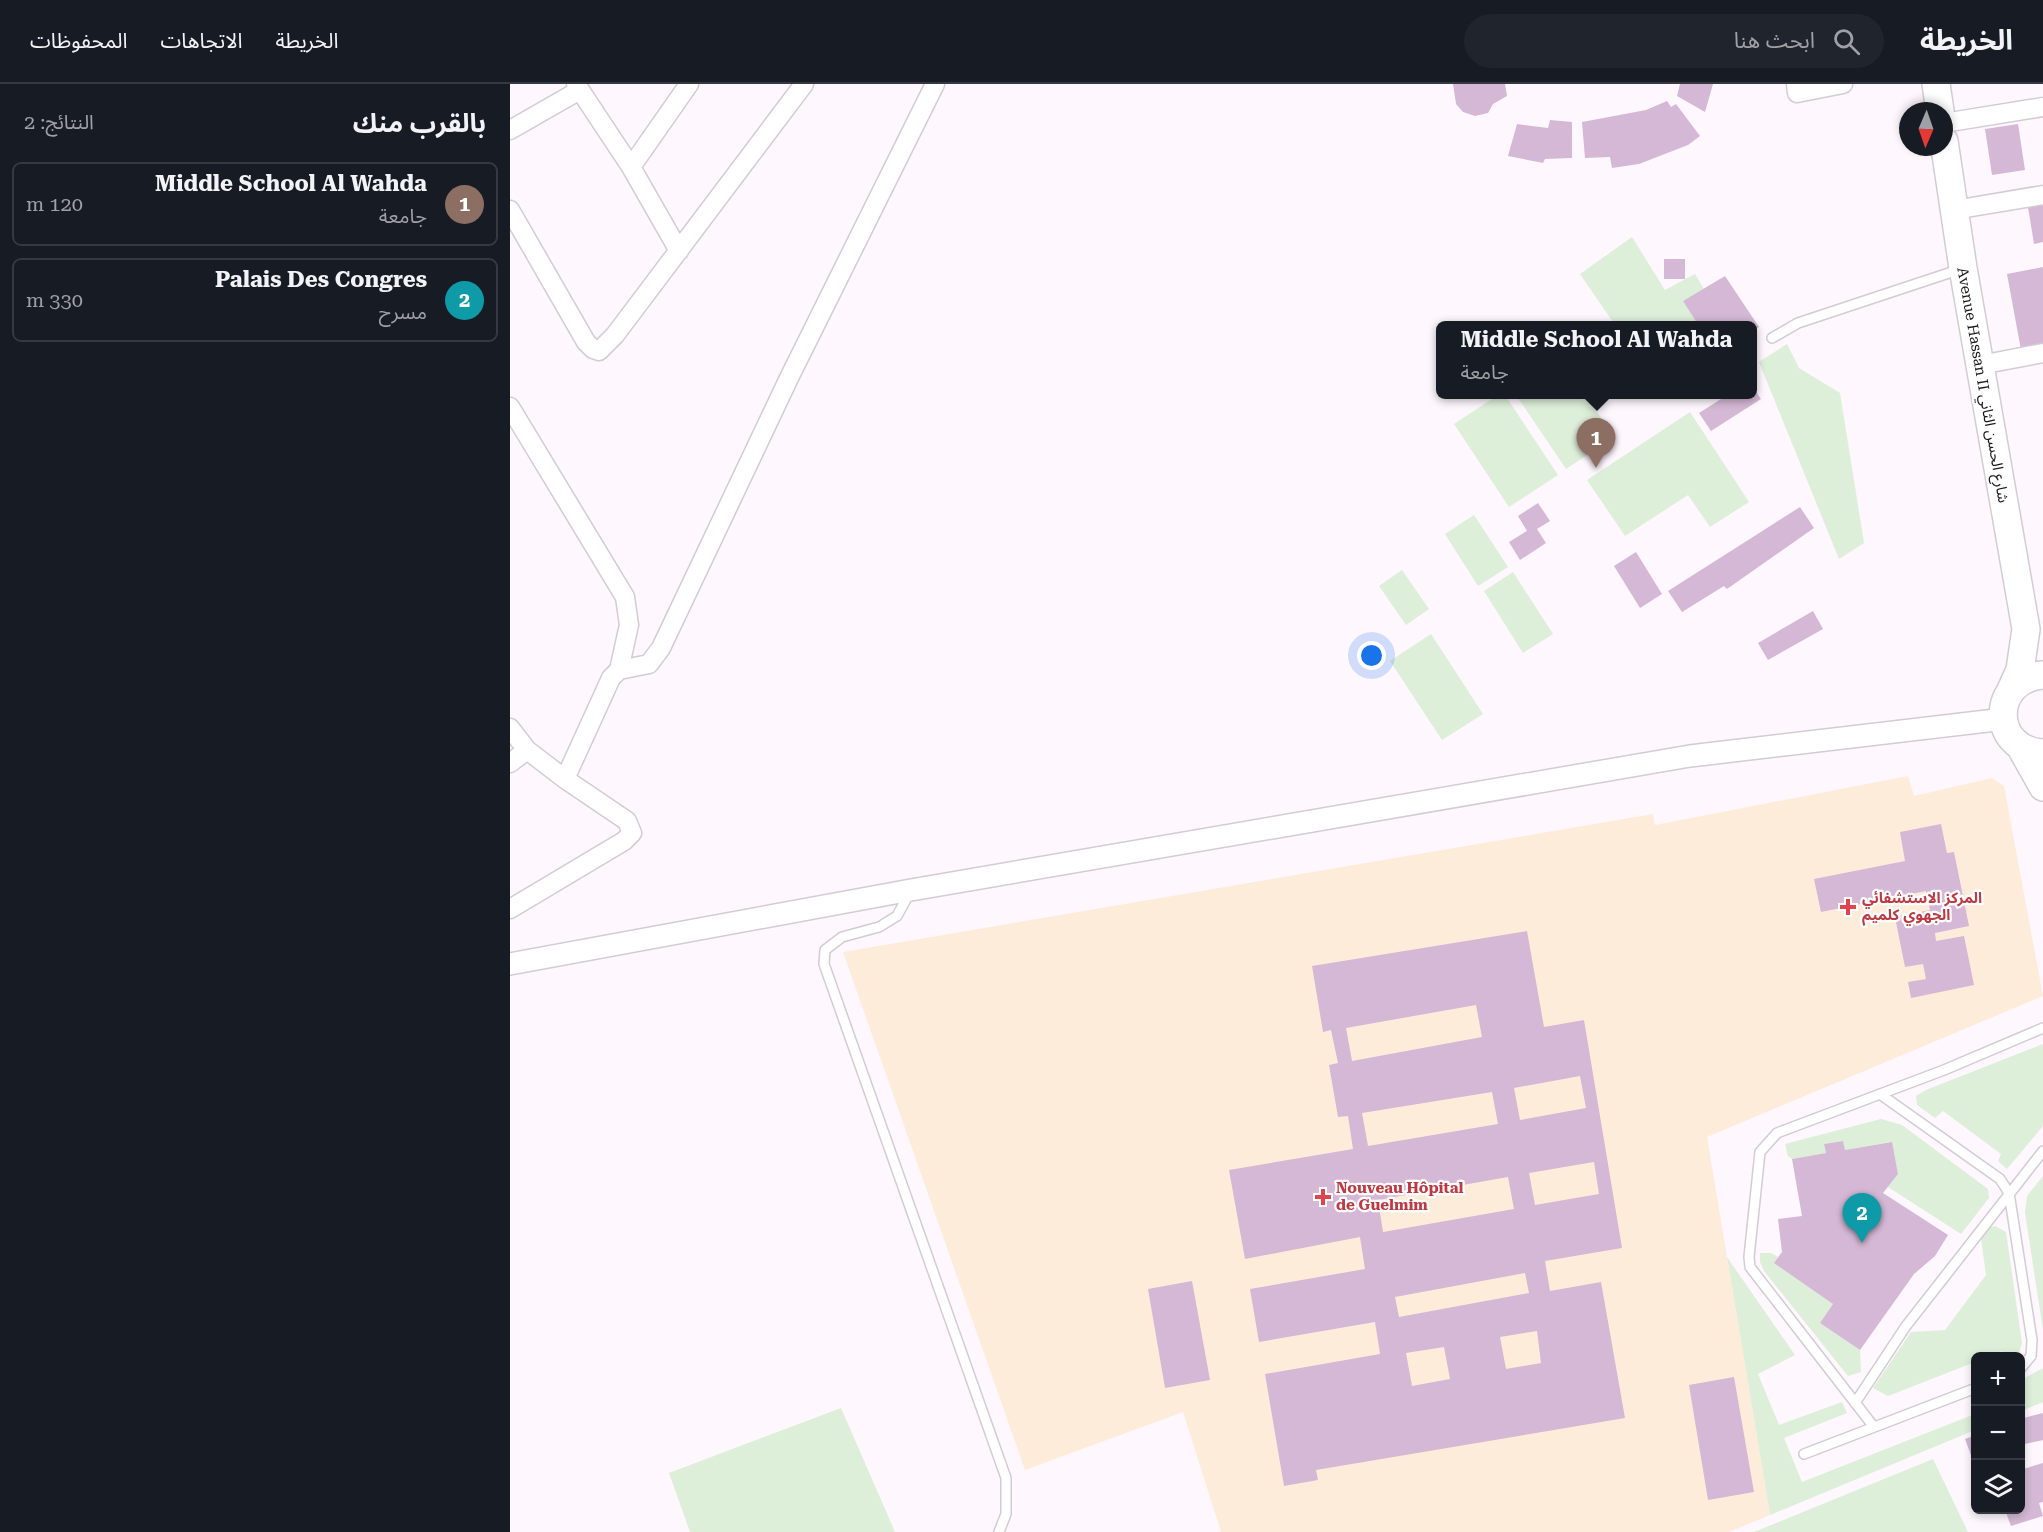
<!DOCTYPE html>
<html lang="ar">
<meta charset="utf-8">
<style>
body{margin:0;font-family:"Roboto Serif","Noto Sans Arabic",serif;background:#20242c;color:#f1f3f6;direction:rtl}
.controls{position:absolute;right:18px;bottom:18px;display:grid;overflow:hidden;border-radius:9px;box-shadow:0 3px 9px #0003}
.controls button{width:54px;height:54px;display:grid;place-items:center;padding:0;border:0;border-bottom:2px solid #363941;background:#171b24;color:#f1f3f6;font:30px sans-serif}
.compass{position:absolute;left:1389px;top:18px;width:54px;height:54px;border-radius:50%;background:#171b24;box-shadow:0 3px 9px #0003;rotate:182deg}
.you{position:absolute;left:862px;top:572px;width:21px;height:21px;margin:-15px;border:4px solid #fff;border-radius:50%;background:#1a73e8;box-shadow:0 0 0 9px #1a73e833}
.badge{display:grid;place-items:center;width:39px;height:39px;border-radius:50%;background:#b45309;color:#fff;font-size:20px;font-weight:700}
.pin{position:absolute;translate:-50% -50px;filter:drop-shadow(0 2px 3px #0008)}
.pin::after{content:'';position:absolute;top:32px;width:21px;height:18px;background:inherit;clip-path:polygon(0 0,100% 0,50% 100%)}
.popup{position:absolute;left:926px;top:237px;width:321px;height:78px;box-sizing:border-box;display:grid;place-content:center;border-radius:9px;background:#171b24;filter:drop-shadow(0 2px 4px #0005);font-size:20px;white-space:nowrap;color:#9ea1a6}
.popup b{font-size:22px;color:#f1f3f6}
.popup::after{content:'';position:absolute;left:50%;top:100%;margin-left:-12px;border:12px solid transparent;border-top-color:#171b24}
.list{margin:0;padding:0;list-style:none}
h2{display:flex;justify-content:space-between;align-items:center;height:78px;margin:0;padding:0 24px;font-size:26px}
h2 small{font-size:20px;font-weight:400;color:#9ea1a6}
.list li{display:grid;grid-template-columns:39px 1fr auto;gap:18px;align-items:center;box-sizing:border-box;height:84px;margin:0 12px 12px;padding:0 12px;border:2px solid #363941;border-radius:9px}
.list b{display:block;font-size:22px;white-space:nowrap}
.list p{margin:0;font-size:20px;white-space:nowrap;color:#9ea1a6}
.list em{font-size:20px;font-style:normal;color:#9ea1a6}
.icon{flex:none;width:33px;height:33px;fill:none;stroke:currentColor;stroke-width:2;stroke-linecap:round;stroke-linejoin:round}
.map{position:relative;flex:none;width:1533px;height:1448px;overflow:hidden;direction:ltr}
header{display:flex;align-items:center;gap:36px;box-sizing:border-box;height:84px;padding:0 30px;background:#171b24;border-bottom:2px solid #363941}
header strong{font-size:28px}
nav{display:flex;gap:33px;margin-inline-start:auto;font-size:21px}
.search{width:420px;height:54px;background:#20242c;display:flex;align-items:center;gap:15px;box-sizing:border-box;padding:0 21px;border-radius:33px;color:#9ea1a6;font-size:22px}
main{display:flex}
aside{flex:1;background:#171b24}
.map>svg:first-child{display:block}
</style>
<header>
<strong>الخريطة</strong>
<div class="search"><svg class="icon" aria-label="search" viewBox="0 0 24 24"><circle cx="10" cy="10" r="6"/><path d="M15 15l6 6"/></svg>ابحث هنا</div>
<nav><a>الخريطة</a><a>الاتجاهات</a><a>المحفوظات</a></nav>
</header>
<main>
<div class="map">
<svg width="1533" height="1448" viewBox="0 0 1533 1448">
<rect width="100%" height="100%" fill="#fef7fe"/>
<path fill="#feecdb" d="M1398 692 1404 712 1482 694 1494 702 1533 912 1197 1053 1260 1431 1219 1448H711L673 1328 515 1386 333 868 1143 730 1145 741Z"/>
<path fill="#ddeed9" d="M1122 153 1155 206 1185 190 1194 205 1173 217 1189 241H1105L1070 190Z
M1277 260 1289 284 1330 309 1354 459 1329 475 1249 278Z
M988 311H995L1048 391 999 423 944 340Z
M1006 311H1076L1104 353 1056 385Z
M1180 328 1239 418 1200 443 1178 411 1115 452 1077 396Z
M964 431 998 483 968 502 935 450Z
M892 486 919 525 896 541 869 502Z
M1003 488 1043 550 1013 569 974 507Z
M921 550 973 630 932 656 880 577Z
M1533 960V1042L1497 1085 1488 1077 1491 1070 1433 1027 1425 1034 1407 1021 1406 1012 1416 1006Z
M1371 1035 1392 1041 1478 1105 1479 1114 1451 1150 1378 1103 1388 1090 1381 1058 1335 1066 1333 1057 1314 1060 1316 1069 1282 1075 1278 1072 1275 1060Z
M1533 1092V1246L1515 1129 1517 1112Z
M1485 1142 1496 1148 1512 1259 1508 1272H1495L1492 1267 1479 1272H1466L1465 1278 1378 1312 1363 1304 1401 1248 1435 1246 1476 1191 1471 1155 1478 1144Z
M1250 1169H1261L1268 1173 1265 1178 1323 1220 1310 1239 1350 1266 1351 1288 1338 1292 1254 1187 1250 1178Z
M1217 1173 1285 1271 1248 1290 1269 1341 1332 1318 1337 1329 1274 1354 1292 1398 1465 1330V1346L1260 1431Z
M1533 1284V1318L1511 1327V1296Z
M331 1324 385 1448H180L159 1389Z
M1423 1375 1458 1448H1244Z"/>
<path fill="#d4b8d5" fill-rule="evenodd" d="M943 0H995L997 12 983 20 978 29 965 32 953 28 946 20Z
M1170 0H1203L1195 28 1167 12Z
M1157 17 1161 23 1166 20 1190 52 1178 61 1129 80 1102 84 1100 73 1075 74 1072 38 1136 26Z
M1040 36 1062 38V74L1035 75 1033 79 998 72 1007 40 1038 44Z
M1508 40 1515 86 1482 91 1475 45Z
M1533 121V158L1524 160 1518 123Z
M1154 175H1175V195H1154Z
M1533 183V262L1511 266 1497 190Z
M1215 192 1249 243 1242 248V242H1189L1173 217Z
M1242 302 1251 315 1201 347 1189 329 1219 310H1242Z
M1028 419 1040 437 1027 445 1036 459 1010 476 999 458 1017 447 1008 432Z
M1290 423 1304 444 1217 505 1214 502 1172 528 1158 507Z
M1126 468 1152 510 1130 524 1104 482Z
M1303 527 1313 545 1258 576 1248 559Z
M1431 740 1437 769 1444 768 1459 842 1425 849 1426 857 1454 852 1464 901 1401 914 1398 898 1416 895 1413 880 1395 883 1385 833 1420 826 1416 807 1311 828 1304 795 1395 777 1390 748Z
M1017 847 1034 943 1074 936 1112 1164 1035 1177 1040 1207 1091 1198 1115 1334 806 1386 808 1396 774 1402 755 1290 870 1270 865 1238 749 1258 740 1205 855 1185 850 1153 735 1175 719 1086 843 1065 838 1032 828 1033 819 981 828 979 821 946 813 948 802 882ZM966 921 972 953 842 977 836 944ZM1070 992 1076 1024 1010 1036 1004 1004ZM982 1008 988 1040 858 1062 852 1029ZM1084 1078 1089 1110 1025 1121 1019 1089ZM998 1093 1004 1125 873 1148 868 1116ZM1015 1189 1019 1209 889 1233 885 1213ZM1027 1247 1031 1279 996 1285 990 1253ZM934 1263 940 1295 902 1302 896 1269Z
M1333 1057 1335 1066 1382 1058 1388 1090 1373 1109 1438 1151 1425 1172 1404 1190 1350 1266 1310 1239 1323 1220 1264 1179 1272 1168 1268 1135 1292 1132 1282 1075 1316 1069 1314 1060Z
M682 1197 700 1296 655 1304 638 1205Z
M1224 1293 1244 1408 1198 1416 1179 1301Z
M1533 1329V1356L1510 1361V1335Z
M1466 1351V1377H1463L1455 1355Z
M1533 1379V1418L1529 1419 1533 1432 1501 1442 1495 1426H1510V1386Z"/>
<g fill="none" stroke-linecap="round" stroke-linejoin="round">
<g stroke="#d3ccd3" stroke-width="12">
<path id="service" d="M1262 254 1288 239 1451 185
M400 808 387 832 369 843 332 853 315 866 314 880 496 1394V1430L489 1448
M1370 1010 1490 1095 1499 1109 1522 1256 1521 1272 1510 1285
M1345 1319 1396 1242 1533 1067
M1364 1343 1240 1183 1239 1173 1250 1068 1267 1049 1434 986 1533 944
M1294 1370 1466 1304"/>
</g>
<g stroke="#d3ccd3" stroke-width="21">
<path id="minor" d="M66 0 121 83 169 167
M1286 0 1287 9 1333 0
M1434 39 1533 23
M0 46 70 6
M121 83 179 0
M0 126 76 258 83 265 89 267 105 251 294 0
M1444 126 1533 111
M1470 281 1533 269
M0 323 115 513 119 541 109 586
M0 644 17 666
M0 679 17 666 55 695
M0 825 114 757 122 749 117 737 55 695 101 594 109 586 139 580 151 564 279 294 425 0"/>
</g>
<g stroke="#d3ccd3" stroke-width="24">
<path id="tertiary" d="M0 880 401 806 1180 672 1494 635"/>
</g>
<g stroke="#d3ccd3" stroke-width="30">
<path id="primary" d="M1426 0 1430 27
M1434 57 1453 184 1516 545 1510 586 1501 606
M1533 591C1480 595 1480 666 1533 669
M1510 662 1533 703"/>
</g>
<use href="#service" stroke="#fff" stroke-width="9"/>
<use href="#minor" stroke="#fff" stroke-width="18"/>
<use href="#tertiary" stroke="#fff" stroke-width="21"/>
<use href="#primary" stroke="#fff" stroke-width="27"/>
</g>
<g fill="#e0444e" stroke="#fff" stroke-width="2">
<path d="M1335 814h6v6h6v6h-6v6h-6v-6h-6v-6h6z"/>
<path d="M810 1104h6v6h6v6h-6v6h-6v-6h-6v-6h6z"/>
</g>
<g text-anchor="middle" stroke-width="4.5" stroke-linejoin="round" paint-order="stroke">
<g font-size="15" fill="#181618" stroke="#fff">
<text transform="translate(1473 301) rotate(80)" y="5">Avenue Hassan II شارع الحسن الثاني</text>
</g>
<g font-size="15" font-weight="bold" fill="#be3a42" stroke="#fff" text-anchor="start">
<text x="1352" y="819">المركز الاستشفائي<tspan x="1352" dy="17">الجهوي كلميم</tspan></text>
<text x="826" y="1109">Nouveau Hôpital<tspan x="826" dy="17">de Guelmim</tspan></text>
</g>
</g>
</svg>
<div class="controls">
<button>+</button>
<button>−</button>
<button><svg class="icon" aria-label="layers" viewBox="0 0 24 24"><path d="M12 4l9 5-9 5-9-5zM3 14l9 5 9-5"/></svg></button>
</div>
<svg class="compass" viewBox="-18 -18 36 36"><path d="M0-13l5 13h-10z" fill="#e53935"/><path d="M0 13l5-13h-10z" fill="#9ea1a6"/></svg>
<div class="you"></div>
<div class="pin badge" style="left:1086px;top:384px;background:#8d6e63">1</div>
<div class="popup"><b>Middle School Al Wahda</b>جامعة</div>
<div class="pin badge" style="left:1352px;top:1159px;background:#0f9aa8">2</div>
</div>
<aside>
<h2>بالقرب منك<small>النتائج: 2</small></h2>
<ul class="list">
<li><span class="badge" style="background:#8d6e63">1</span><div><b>Middle School Al Wahda</b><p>جامعة</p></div><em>120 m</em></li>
<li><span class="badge" style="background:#0f9aa8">2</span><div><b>Palais Des Congres</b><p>مسرح</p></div><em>330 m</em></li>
</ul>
</aside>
</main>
